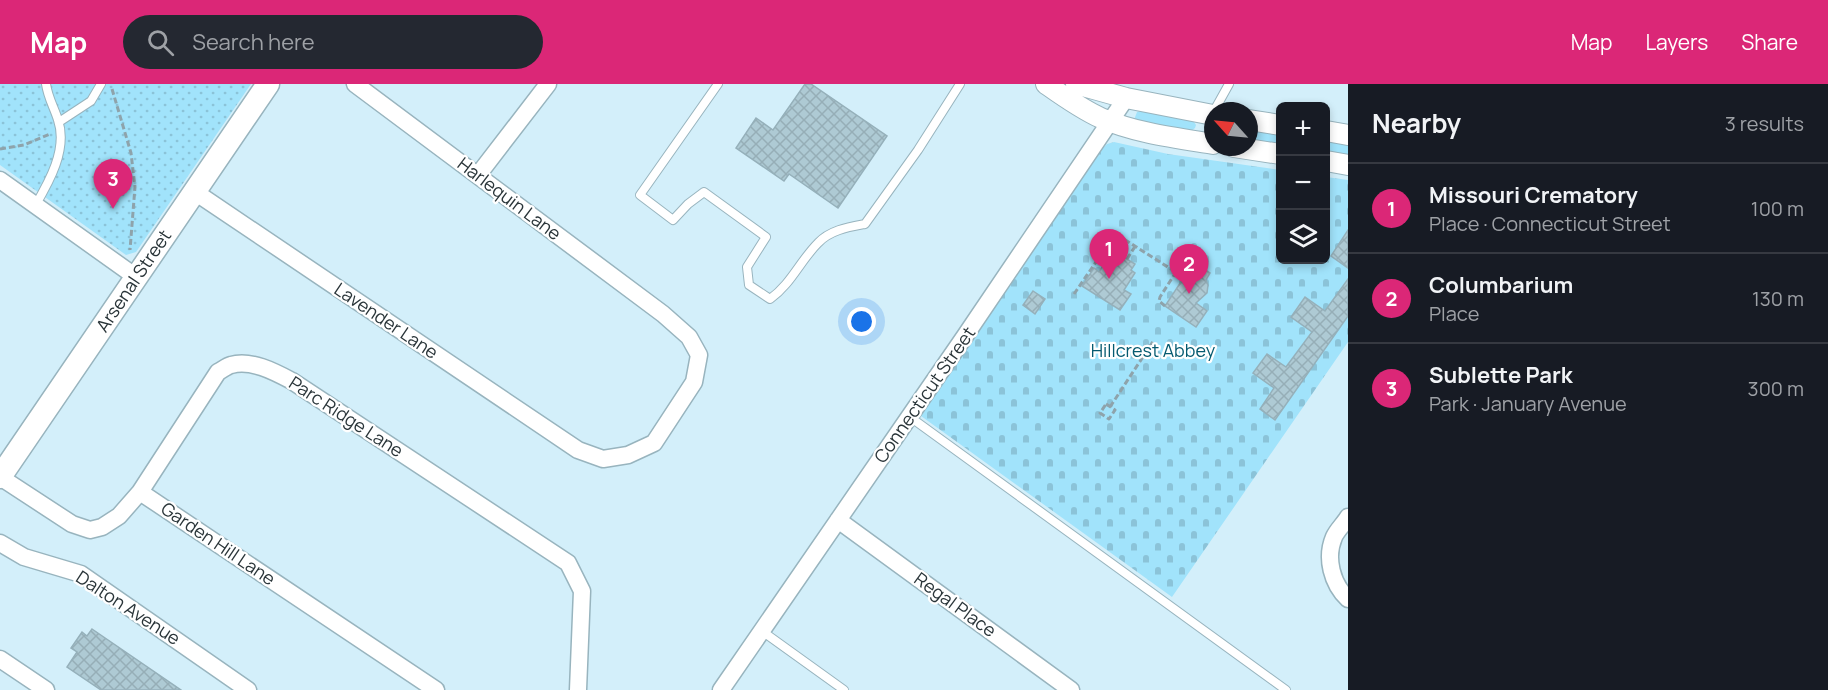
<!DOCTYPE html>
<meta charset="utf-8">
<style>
body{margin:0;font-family:Manrope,sans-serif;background:#242831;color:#f1f3f6}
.controls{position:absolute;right:18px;top:18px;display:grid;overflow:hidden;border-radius:9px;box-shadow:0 3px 9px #0003}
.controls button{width:54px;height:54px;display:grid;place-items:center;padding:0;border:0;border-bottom:2px solid #363941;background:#171b24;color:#f1f3f6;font:30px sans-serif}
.compass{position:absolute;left:1204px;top:18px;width:54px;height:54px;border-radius:50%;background:#171b24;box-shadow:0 3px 9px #0003;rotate:297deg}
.you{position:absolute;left:862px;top:238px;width:21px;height:21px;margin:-15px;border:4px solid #fff;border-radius:50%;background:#1a73e8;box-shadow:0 0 0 9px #1a73e833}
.badge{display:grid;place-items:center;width:39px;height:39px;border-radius:50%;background:#db2777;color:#fff;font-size:20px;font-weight:700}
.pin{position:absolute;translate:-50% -50px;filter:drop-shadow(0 2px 3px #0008)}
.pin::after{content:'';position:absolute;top:32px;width:21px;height:18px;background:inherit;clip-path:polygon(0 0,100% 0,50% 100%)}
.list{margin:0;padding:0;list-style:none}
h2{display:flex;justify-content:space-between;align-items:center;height:78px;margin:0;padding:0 24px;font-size:26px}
h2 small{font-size:20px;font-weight:400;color:#9ea1a6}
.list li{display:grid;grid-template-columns:39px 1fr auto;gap:18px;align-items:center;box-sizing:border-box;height:90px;padding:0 24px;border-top:2px solid #363941}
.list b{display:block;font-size:22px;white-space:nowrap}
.list p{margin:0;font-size:20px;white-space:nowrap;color:#9ea1a6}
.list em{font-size:20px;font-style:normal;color:#9ea1a6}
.icon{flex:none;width:33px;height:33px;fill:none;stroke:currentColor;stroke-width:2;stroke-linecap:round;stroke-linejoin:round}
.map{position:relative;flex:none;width:1348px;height:606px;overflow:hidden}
header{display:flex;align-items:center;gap:36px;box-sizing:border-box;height:84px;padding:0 30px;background:#db2777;color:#fff}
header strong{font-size:28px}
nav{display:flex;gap:33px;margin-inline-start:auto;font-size:21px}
.search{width:420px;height:54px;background:#242831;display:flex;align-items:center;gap:15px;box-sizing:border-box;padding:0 21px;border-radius:33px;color:#9ea1a6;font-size:22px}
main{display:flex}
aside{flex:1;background:#171b24}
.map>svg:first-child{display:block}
</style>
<header>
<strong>Map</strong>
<div class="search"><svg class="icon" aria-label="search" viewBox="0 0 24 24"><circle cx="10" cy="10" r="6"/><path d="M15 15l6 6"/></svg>Search here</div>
<nav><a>Map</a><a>Layers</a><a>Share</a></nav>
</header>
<main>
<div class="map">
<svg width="1348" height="606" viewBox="0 0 1348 606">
<defs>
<pattern id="cemetery-stones" width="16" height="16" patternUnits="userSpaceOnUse" patternTransform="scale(1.5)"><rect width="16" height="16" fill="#a1e3fb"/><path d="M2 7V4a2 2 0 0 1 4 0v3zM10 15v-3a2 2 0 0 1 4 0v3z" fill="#8bc3d8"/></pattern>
<pattern id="park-dots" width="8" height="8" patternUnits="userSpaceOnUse" patternTransform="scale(1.5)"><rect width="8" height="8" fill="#a1e3fb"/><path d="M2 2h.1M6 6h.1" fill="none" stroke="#8bc3d8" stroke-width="1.8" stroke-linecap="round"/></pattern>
<pattern id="building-cross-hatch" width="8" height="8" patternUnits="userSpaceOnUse" patternTransform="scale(1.5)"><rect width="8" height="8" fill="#aecad4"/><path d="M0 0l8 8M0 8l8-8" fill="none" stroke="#96aeb7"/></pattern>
</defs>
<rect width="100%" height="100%" fill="#d3effa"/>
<path fill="#a1e3fb" d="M1142 27 1192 35 1196 41 1195 44 1190 48 1134 36 1137 28Z
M1249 43 1280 48V62L1249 57Z
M1326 55 1348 58V71L1326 68Z"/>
<path fill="url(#cemetery-stones)" d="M1114 58 1168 70 1280 86V176H1326V93L1348 96V258L1172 513 921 332 1103 64 1107 60Z"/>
<path fill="url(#park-dots)" d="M0 0H251L136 168 126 171 0 81Z"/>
<path fill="url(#building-cross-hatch)" stroke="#95b0ba" stroke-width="1.5" d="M805 0H811L887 52 838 124 789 90 784 97 736 64 756 34 773 46Z
M1348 146V184L1331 172Z
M1117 169 1135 180 1131 186 1135 189 1124 206 1131 210 1120 226 1082 202 1094 184 1099 188 1110 171 1114 173Z
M1194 178 1210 189 1206 196 1208 201 1207 209 1196 219 1207 227 1196 243 1165 222Z
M1348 195V232L1275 336 1260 325 1274 304 1253 289 1267 270 1286 283 1312 248 1291 233 1305 213 1325 227Z
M1033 207 1045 215 1035 230 1023 221Z
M92 545 181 606H101L67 583 77 568 71 564 82 548 87 552Z"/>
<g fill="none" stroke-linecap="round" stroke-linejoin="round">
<g stroke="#98b4be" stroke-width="10">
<path id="service" d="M718 0 640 111 673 136 688 120 704 108 766 153 747 183 749 201 770 215C791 200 800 177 818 159 830 146 849 143 865 140L918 66 960 0
M1214 27 1229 0
M59 38 91 17 101 0
M1208 59 1213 31
M35 122C49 98 68 65 58 36 54 23 48 14 46 0
M910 333 1286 606
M762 547 844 606"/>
</g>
<g stroke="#98b4be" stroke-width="19">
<path id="minor" d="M478 91 548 0
M0 96 136 193
M195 108 578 366 603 375 628 371 654 359 694 298 699 271 689 253 663 230 355 0
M0 393 72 440 90 446 102 443 119 432 140 408 218 288C222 286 227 282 231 281 251 275 275 288 292 297L568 479 582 507 578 606
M140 408 436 606
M1348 433C1344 440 1337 446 1334 453 1325 474 1332 500 1348 515
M838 436 1071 606
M0 459 24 473 81 490 248 606
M0 575 46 606
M721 606 965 252 1126 14"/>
</g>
<g stroke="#98b4be" stroke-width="22">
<path id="tertiary" d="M1046 0C1063 12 1081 25 1101 34 1135 49 1176 54 1213 60
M1076 0 1126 14 1213 31
M1249 36 1280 41
M1326 47 1348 51
M1234 63 1280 70
M1326 77 1348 81"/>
</g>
<g stroke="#98b4be" stroke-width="25">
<path id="secondary" d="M0 393 268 0"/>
</g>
<path stroke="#8ea3ab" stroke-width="3" stroke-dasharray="6 3" stroke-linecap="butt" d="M112 5 131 69 135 103 130 166
M0 65 24 61 50 50
M1127 175 1136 161
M1074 210 1111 156 1119 152 1182 192
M1165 222 1159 217 1160 213 1176 188
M1106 320 1115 326 1109 335 1100 329Z
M1110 323 1154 256"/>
<use href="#service" stroke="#fff" stroke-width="8"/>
<use href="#minor" stroke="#fff" stroke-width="16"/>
<use href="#tertiary" stroke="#fff" stroke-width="20"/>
<use href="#secondary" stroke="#fff" stroke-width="22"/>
</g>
<g text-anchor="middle" stroke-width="4.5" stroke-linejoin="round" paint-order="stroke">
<g font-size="18" fill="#2a3539" stroke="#fff">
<text transform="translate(509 115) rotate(37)" y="6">Harlequin Lane</text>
<text transform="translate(134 197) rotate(-56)" y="6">Arsenal Street</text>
<text transform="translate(386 237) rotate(34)" y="6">Lavender Lane</text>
<text transform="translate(925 311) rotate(-55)" y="6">Connecticut Street</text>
<text transform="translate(346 333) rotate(33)" y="6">Parc Ridge Lane</text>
<text transform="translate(218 460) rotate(34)" y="6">Garden Hill Lane</text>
<text transform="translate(955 521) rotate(36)" y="6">Regal Place</text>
<text transform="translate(128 524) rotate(33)" y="6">Dalton Avenue</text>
</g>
<g font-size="18" fill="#055a70" stroke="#fff">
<text x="1153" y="273">Hillcrest Abbey</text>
</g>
</g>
</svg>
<div class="controls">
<button>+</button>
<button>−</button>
<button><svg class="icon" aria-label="layers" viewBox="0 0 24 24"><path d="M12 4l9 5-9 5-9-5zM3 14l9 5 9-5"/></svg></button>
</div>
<svg class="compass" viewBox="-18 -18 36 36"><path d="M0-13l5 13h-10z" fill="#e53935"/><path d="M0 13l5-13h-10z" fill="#9ea1a6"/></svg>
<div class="you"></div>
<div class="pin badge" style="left:1109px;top:195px">1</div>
<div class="pin badge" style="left:1189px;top:210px">2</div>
<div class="pin badge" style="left:113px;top:125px">3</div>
</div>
<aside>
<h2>Nearby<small>3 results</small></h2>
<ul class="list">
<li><span class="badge">1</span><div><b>Missouri Crematory</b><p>Place · Connecticut Street</p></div><em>100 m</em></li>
<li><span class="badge">2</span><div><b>Columbarium</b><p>Place</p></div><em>130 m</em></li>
<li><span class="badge">3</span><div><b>Sublette Park</b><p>Park · January Avenue</p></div><em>300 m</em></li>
</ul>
</aside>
</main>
